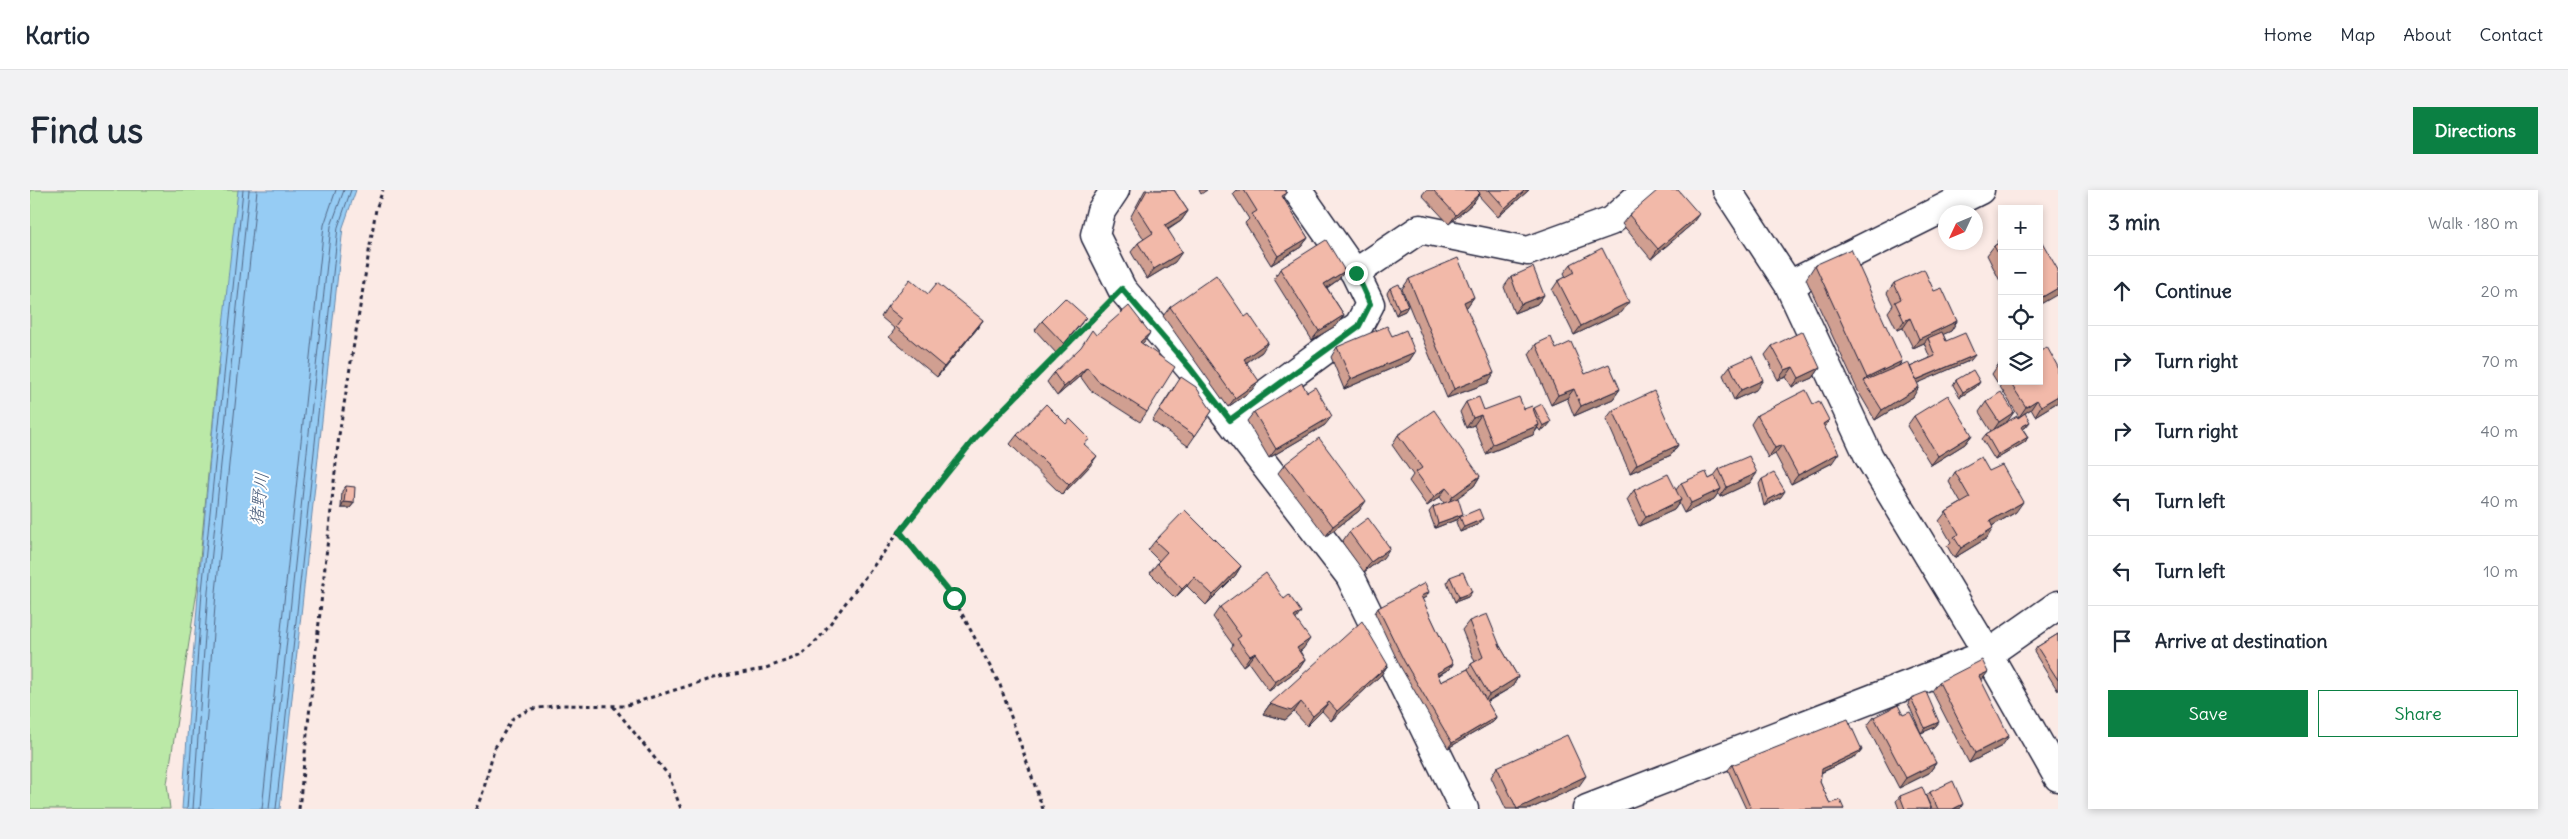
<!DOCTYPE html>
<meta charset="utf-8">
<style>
body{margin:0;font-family:Delius,"Klee One",sans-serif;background:#f2f2f3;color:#1f2937}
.controls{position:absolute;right:15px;top:15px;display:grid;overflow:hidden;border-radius:0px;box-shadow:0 2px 8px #0003}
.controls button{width:45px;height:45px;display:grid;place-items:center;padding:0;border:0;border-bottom:1px solid #e0e1e3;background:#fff;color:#1f2937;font:25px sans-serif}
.compass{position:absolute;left:1908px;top:15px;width:45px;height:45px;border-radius:50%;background:#fff;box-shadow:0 2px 8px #0003;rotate:226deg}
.stop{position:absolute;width:15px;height:15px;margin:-11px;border:4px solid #0b8043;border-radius:50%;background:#fff}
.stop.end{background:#0b8043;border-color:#fff;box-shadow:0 1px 5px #0008}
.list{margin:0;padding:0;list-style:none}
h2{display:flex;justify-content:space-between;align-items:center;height:65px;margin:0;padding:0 20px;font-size:21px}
h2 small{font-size:16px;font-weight:400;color:#747a83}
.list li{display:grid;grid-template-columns:32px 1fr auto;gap:15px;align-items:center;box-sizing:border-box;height:70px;padding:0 20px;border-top:1px solid #e0e1e3}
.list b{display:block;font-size:19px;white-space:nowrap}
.list em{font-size:16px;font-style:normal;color:#747a83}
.actions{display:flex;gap:10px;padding:15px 20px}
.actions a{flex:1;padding:11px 0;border:1px solid #0b8043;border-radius:0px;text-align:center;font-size:18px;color:#0b8043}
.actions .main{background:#0b8043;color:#fff}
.icon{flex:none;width:28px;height:28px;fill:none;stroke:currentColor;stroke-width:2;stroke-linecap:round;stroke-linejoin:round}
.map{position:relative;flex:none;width:2028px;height:619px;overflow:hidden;border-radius:0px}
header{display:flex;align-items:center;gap:30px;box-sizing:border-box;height:70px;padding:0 25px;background:#fff;border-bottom:1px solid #e0e1e3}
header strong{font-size:24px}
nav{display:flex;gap:28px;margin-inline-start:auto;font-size:18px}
.intro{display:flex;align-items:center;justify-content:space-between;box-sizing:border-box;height:120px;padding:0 30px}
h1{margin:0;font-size:35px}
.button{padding:12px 22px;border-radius:0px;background:#0b8043;color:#fff;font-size:18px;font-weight:700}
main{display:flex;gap:30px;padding:0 30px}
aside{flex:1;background:#fff;border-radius:0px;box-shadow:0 2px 8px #0003}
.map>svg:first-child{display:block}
</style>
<header>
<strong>Kartio</strong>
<nav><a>Home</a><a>Map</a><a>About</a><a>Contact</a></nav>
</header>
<div class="intro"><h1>Find us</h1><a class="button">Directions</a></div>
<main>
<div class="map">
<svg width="2028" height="619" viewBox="0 0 2028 619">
<rect width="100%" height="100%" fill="#fbeae5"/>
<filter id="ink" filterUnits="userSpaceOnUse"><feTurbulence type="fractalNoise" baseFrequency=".02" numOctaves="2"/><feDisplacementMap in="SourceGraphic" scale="10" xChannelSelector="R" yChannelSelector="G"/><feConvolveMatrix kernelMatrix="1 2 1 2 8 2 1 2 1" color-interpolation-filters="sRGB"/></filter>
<g filter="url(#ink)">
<path fill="#bbe9a7" stroke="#6e8671" d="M0 0H209L206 81 188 179 167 401 137 594 140 619H0Z"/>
<path fill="#96ccf4" stroke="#6888aa" d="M208 0H326L313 37 250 619H152C166 412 184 206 208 0Z"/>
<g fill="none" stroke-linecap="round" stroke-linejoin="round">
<path stroke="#506685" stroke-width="1" d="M157 619 172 401 213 0
M163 619 178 402 219 0
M170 619 186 402 227 0
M232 619 294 35 306 0
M239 619 301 36 314 0
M246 619 308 37 321 0"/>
<g stroke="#22223b" stroke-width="31">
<path id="minor" d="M1085 0 1071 21 1065 45 1092 99 1160 178 1320 386 1434 619
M1697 0 1759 95 1839 267 1958 464 2028 587
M1325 83 1390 39 1498 61 1581 31 1616 0
M1759 95 1950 0
M1200 230 1329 135 1340 114 1325 83 1267 0
M1557 619 1958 464 2028 415"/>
</g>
<path stroke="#22223b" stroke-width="3" stroke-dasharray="4 4" stroke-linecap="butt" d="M869 342 924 409 970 495 1013 619
M583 516 639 586 651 619
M269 619 309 245 346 19 353 0
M446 619 453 602 464 559 483 528 501 519 532 515 594 516 683 488 733 479 772 465 790 447 869 342 946 247 1073 119"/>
<use href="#minor" stroke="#fff" stroke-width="28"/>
</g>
<path fill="#d09f91" stroke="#22223b" d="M1115 0H1144L1158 21 1151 31 1138 40 1145 72 1117 89 1101 62 1108 53 1114 49 1100 28Z
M1169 0H1177L1171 4Z
M1207 0H1255L1257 3 1253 8 1278 48 1271 57 1241 75 1215 33 1219 29 1203 4Z
M1396 0H1499L1468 27 1448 5 1443 13 1419 34 1392 5Z
M1599 25 1662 34 1621 69 1592 34Z
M1972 45V95L1957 65 1964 56 1968 53 1967 51Z
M1541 74 1592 122 1544 145 1522 100 1528 91 1536 87 1534 83Z
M1785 75 1872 171 1869 176 1880 177 1900 168 1894 153 1883 158 1873 138 1867 140 1858 122 1863 115 1857 103 1864 93 1904 101 1927 131 1921 141 1913 144 1916 151 1941 170 1887 193 1883 207 1845 230 1828 201 1776 89Z
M1250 79 1308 90 1297 98 1314 125 1307 135 1282 150 1244 89Z
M1481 87 1514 105 1507 114 1484 123 1474 97Z
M1379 89 1444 107 1436 118 1458 193 1417 208 1372 99Z
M1360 98 1375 121 1366 125 1357 103Z
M898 104 953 130 946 140 907 187 859 147 865 139 851 127 857 117Z
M1140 117 1232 162 1217 172 1222 200 1198 217 1133 126Z
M1056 127 1049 136 1027 164 1005 140 1012 131Z
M1362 146 1385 162 1379 171 1314 199 1301 167 1307 157Z
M1114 152 1112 153 1117 222 1110 232 1060 200 1050 186 1027 206 1017 192 1024 183Z
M1506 154 1526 159 1555 184 1590 199 1583 209 1544 226 1537 208 1521 215 1499 164Z
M1742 156 1790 178 1783 188 1762 197 1756 187 1748 190 1735 165Z
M1972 173V191H2009L2028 177V212L2005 226 2001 219 1992 225 1996 237 1993 239 1998 247 1995 252 1965 270 1952 249 1956 244 1961 241 1949 222 1956 212 1977 232 1989 227 1962 184 1968 175Z
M1700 176 1726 200 1704 210 1693 185Z
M1926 190 1950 192 1946 197 1930 207 1923 195Z
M1144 197 1182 221 1158 256 1122 231Z
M1436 212 1454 220 1503 219 1504 218 1517 237 1510 241 1508 238 1503 245 1456 264 1444 235 1436 238 1430 222Z
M1583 220 1648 255 1641 265 1600 283 1576 229Z
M1224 222 1295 235 1239 268 1217 231Z
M1727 225 1795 237 1802 273 1761 294 1745 264 1738 268 1721 234Z
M1884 226 1942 245 1935 254 1901 275 1877 236Z
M987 245 1055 255 1060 276 1032 305 980 254Z
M1368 245 1450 286 1444 296 1426 308 1431 327 1449 334 1430 342 1426 332 1428 329 1405 338 1399 322 1403 317 1414 313 1410 307 1397 316 1379 291 1383 285 1362 255Z
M1255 274 1329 321 1296 346 1248 283Z
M1689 279 1720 293 1690 307 1688 303 1684 309 1654 323 1649 313 1644 320 1609 336 1597 310 1604 300H1646L1651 293 1679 289 1683 287Z
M1959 281 1986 322 1962 336 1957 348 1924 368 1917 356 1921 352 1909 331 1916 322 1931 313 1919 292 1925 282Z
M1732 289 1751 307 1734 316 1729 294Z
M316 296 324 313 320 318H311L312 301Z
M1319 342 1353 368 1334 382 1312 352Z
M1125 351 1211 376 1205 386 1176 415 1157 396 1145 408 1120 383 1129 371 1118 360Z
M1420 387 1438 407 1425 412 1417 392Z
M1396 407 1392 409 1423 474 1419 479 1408 486 1411 492 1438 479 1441 474 1445 472 1432 440 1439 431 1470 456 1488 487 1482 497 1457 512 1466 527 1463 532 1418 558 1370 476 1345 423 1348 418Z
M1190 417 1266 430 1273 459 1270 461 1275 470 1269 479 1239 501 1218 472 1213 476 1201 458 1203 455 1183 427Z
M2028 444V501L2004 462 2007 457Z
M1358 475 1351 485 1301 531 1292 521 1277 536 1264 522 1255 530 1233 524 1240 514Z
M1909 492H1951L1972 556 1939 573 1902 501Z
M1881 508 1909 532 1905 537 1891 543 1878 513Z
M1873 525 1906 573 1899 583 1869 598 1837 536 1844 527Z
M1832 560 1828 565 1791 583 1790 592 1800 614 1814 619H1716L1698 580 1702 575Z
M1467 577 1549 596 1500 619H1476L1461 587Z
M1900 602 1930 619H1902L1896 607Z
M1870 606 1901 619H1869L1866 611Z"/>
<path fill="#a98276" stroke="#22223b" d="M1495 0H1499L1468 27 1475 18Z
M1450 3 1443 13 1419 34 1426 25Z
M1158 21 1151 31 1128 45 1135 35Z
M1669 24 1662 34 1621 69 1628 59Z
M1278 48 1271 57 1241 75 1248 66Z
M1152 62 1145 72 1117 89 1124 79Z
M1315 81 1308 90 1287 104 1294 94Z
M2028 98V104L2009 115V109Z
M1514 105 1507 114 1484 123 1491 114Z
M1444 107 1437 117 1427 122 1434 112Z
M1599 112 1592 122 1544 145 1551 136Z
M1378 116 1375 121 1366 125 1369 120Z
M1314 125 1307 135 1282 150 1289 141Z
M1056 127 1049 136 1027 164 1034 154Z
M1880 128 1873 138 1867 140 1874 131Z
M953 130 946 140 907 187 914 177Z
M1927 131 1921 141 1899 151 1898 148 1894 153 1883 158 1889 149Z
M1120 143 1114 152 1104 161 1110 152Z
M1238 152 1232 162 1208 178 1214 169Z
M1385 162 1379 171 1314 199 1321 189Z
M1945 165 1941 170 1879 197 1882 192Z
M1872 171 1862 185 1834 191 1837 188Z
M1057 177 1050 186 1027 206 1034 197Z
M1763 177 1756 187 1748 190 1755 180Z
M1790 178 1783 188 1762 197 1769 188Z
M1464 183 1458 193 1417 208 1424 199Z
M1733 190 1726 200 1704 210 1711 200Z
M1229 191 1222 200 1198 217 1205 208Z
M1950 192 1946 197 1930 207 1933 202Z
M1889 197 1883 207 1845 230 1852 220Z
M1544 199 1537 208 1521 215 1528 205Z
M1590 199 1583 209 1544 226 1551 216Z
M2028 206V212L2005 226 2011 216Z
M2007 210 2001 219 1989 227 1996 217Z
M1984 222 1977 232 1962 242 1969 232Z
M1451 225 1444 235 1436 238 1443 228Z
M1302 226 1295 235 1239 268 1246 259Z
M1799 230 1793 240V234Z
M1521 232 1517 237 1510 241 1513 236Z
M2000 232 1996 237 1988 242 1991 237Z
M1509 235 1503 245 1456 264 1463 254Z
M1942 245 1935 254 1901 275 1908 266Z
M1998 247 1995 252 1965 270 1968 265Z
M1648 255 1641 265 1600 283 1607 274Z
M1752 255 1745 264 1738 268 1745 258Z
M1809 263 1802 273 1761 294 1768 285Z
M1067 266 1060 276 1032 305 1039 295Z
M1727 283 1720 293 1690 307 1697 297Z
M1450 286 1444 296 1416 316 1423 306Z
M1416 298 1410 307 1397 316 1404 307Z
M1691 299 1684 309 1654 323 1661 313Z
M1755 301 1751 307 1734 316 1738 310Z
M1651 310 1644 320 1609 336 1616 327Z
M1336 311 1329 321 1296 346 1303 336Z
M314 312 324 313 320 318H311Z
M1993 312 1986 322 1953 341 1960 331Z
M1433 324 1430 328V327L1428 329 1405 338 1408 333Z
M1453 329 1449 334 1430 342 1434 337Z
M1963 338 1957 348 1924 368 1931 358Z
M1360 358 1353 368 1334 382 1341 372Z
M1211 376 1205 386 1176 415 1183 405Z
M1164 387 1157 396 1145 408 1152 399Z
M1399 402 1396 407 1387 412 1391 406Z
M1442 402 1438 407 1425 412 1429 407Z
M1271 422 1265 431 1264 427Z
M1280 449 1273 459 1260 468 1267 458Z
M1225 463 1218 472 1213 476 1220 466Z
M1275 470 1269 479 1239 501 1245 492Z
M1423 474 1419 479 1403 488 1407 483Z
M1358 475 1351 485 1301 531 1307 521Z
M1958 482 1951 491 1949 486Z
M1488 487 1482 497 1452 514 1459 505Z
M1271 512 1264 522 1255 530 1233 524 1240 514Z
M1299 512 1292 521 1277 536 1283 526Z
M1466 527 1463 532 1418 558 1422 553Z
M1909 532 1905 537 1891 543 1895 538Z
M1979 546 1972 556 1939 573 1945 563Z
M1832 560 1828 565 1788 584 1792 579Z
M1906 573 1899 583 1869 598 1876 588Z
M1556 586 1549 596 1500 619H1486Z
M1933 614 1930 619H1923Z"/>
<path fill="#f2b9a9" stroke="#22223b" d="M1117 0H1144L1158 21 1135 35 1152 62 1124 79 1108 53 1123 43 1107 18Z
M1214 0H1255L1257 3 1252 6 1278 48 1248 66 1222 24 1227 21Z
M1403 0H1447L1450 3 1426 25Z
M1459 0H1495L1475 18Z
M1628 0H1648L1669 24 1628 59 1599 25Z
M2009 47 2028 80V98L2009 109Z
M1296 50 1315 81 1294 94 1314 125 1289 141 1250 79Z
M1972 51V71L1964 56Z
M1572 58 1599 112 1551 136 1528 91 1545 82 1541 74Z
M1821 59 1872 171 1837 188 1785 75Z
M1428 68 1444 107 1434 112 1464 183 1424 199 1379 89Z
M1503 77 1514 105 1491 114 1481 87Z
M1894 79 1904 101 1912 98 1927 131 1889 149 1880 128 1874 131 1865 112 1871 109 1864 93Z
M1186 85 1215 127 1219 124 1238 152 1214 169 1229 191 1205 208 1140 117Z
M880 89 898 104 907 93 953 130 914 177 866 137 872 129 857 117Z
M1369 94 1378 116 1369 120 1360 98Z
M1035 108 1056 127 1034 154 1012 131Z
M1099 116 1120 143 1110 152 1145 177 1117 222 1067 190 1057 177 1034 197 1024 183 1051 157 1062 140 1066 145Z
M1357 136 1362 146 1376 140 1385 162 1321 189 1307 157Z
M1773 141 1790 178 1769 188 1763 177 1755 180 1742 156Z
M1912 142 1916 151 1935 143 1945 165 1886 190 1880 177 1905 166 1898 148Z
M1521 147 1526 159 1541 152 1555 184 1579 174 1590 199 1551 216 1544 199 1528 205 1506 154Z
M2017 157 2028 177V206L2011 216 2007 210 1996 217 1979 191H2009V162Z
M1722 166 1733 190 1711 200 1700 176Z
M1878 172 1889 197 1852 220 1834 191Z
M1972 173V180L1968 175Z
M1943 180 1950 192 1933 202 1926 190Z
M1151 187 1166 197 1182 221 1165 246 1129 221Z
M1272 193 1277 202 1285 197 1302 226 1246 259 1224 222Z
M1776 200 1783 214 1789 211 1799 230 1793 234 1809 263 1768 285 1752 255 1745 258 1727 225Z
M1624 201 1648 255 1607 274 1583 220Z
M1971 202 1984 222 1969 232 1956 212Z
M1918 205 1942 245 1908 266 1884 226Z
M1449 207 1454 220 1489 207 1494 219 1502 216 1509 235 1463 254 1451 225 1443 228 1436 212Z
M1016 214 1036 234 1040 229 1060 249 1054 254 1067 266 1039 295 987 245Z
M1512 214 1521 232 1513 236 1504 218Z
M1404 220 1450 286 1423 306 1416 298 1404 307 1386 282 1392 278 1368 245Z
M1995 223 2000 232 1991 237 1998 247 1968 265 1956 244 1987 226 1988 228Z
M1289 248 1336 311 1303 336 1255 274Z
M1719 266 1727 283 1697 297 1689 279Z
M1951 267 1959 281 1972 275 1993 312 1960 331 1963 338 1931 358 1924 347 1929 344 1916 322 1940 308 1925 282Z
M1676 282 1679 289 1685 286 1691 299 1661 313 1651 293Z
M1744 283 1755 301 1738 310 1732 289Z
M1638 284 1651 310 1616 327 1604 300Z
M316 296 325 297 324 313 314 312Z
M1428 308 1433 324 1408 333 1403 317Z
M1449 319 1453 329 1434 337 1430 327Z
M1155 320 1211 376 1183 405 1164 387 1152 399 1127 373 1137 362 1125 351Z
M1338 328 1360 358 1341 372 1319 342Z
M1433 382 1442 402 1429 407 1420 387Z
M1236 383 1254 409 1259 405 1271 422 1264 427 1280 449 1267 458 1275 470 1245 492 1225 463 1220 466 1207 449 1211 446 1190 417Z
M1395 393 1399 402 1391 406 1423 474 1407 483 1411 492 1438 479 1466 527 1422 553 1374 471 1348 418Z
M1457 424 1470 456 1488 487 1459 505 1441 474 1453 467 1439 431Z
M1332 431 1358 475 1307 521 1299 512 1283 526 1271 512 1261 521 1240 514Z
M2028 444V490L2007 457Z
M1952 470 1958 482 1949 486 1979 546 1945 563 1909 492Z
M1896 502 1909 532 1895 538 1881 508Z
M1868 515 1873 525 1880 522 1906 573 1876 588 1844 527Z
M1818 529 1832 560 1792 579 1790 592 1800 614 1810 610 1814 619H1721L1702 575Z
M1537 545 1556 586 1487 619 1467 577Z
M1923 591 1933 614 1923 619H1908L1900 602Z
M1892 597 1901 619H1875L1870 606Z"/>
</g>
<g fill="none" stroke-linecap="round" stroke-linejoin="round" filter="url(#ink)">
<path stroke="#0b8043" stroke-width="6" d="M924 408 870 342 946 247 1092 99 1160 178 1200 230 1329 136 1340 114 1326 83"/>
</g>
<g text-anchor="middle" stroke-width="4" stroke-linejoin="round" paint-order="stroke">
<g font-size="18" font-style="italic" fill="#4b5e7c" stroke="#fff">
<text transform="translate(229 309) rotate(-83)" y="6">猪野川</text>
</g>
</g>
</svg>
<div class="controls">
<button>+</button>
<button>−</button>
<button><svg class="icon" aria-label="locate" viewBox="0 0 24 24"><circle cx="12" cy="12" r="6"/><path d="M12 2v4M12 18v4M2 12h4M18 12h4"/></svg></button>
<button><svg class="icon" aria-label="layers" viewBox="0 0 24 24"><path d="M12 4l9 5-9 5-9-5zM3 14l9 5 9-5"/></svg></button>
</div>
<svg class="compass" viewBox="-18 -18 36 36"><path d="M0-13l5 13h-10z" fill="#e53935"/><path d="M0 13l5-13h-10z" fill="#747a83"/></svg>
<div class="stop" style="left:924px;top:408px"></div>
<div class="stop end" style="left:1326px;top:83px"></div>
</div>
<aside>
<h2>3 min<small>Walk · 180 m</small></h2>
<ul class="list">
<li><svg class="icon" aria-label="ahead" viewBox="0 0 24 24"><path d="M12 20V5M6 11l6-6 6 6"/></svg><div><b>Continue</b></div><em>20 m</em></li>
<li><svg class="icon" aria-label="right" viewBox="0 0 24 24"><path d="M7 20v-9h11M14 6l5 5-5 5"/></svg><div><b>Turn right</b></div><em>70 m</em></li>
<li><svg class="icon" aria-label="right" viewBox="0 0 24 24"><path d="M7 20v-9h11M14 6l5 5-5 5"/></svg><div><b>Turn right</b></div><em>40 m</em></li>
<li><svg class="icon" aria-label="left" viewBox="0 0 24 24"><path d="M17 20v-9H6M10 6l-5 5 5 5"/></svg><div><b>Turn left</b></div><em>40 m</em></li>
<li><svg class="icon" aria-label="left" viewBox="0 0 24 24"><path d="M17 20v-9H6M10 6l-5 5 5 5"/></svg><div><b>Turn left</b></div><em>10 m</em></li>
<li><svg class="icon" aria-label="arrive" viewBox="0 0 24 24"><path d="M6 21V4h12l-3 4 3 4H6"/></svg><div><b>Arrive at destination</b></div></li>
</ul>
<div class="actions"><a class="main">Save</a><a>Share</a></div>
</aside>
</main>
